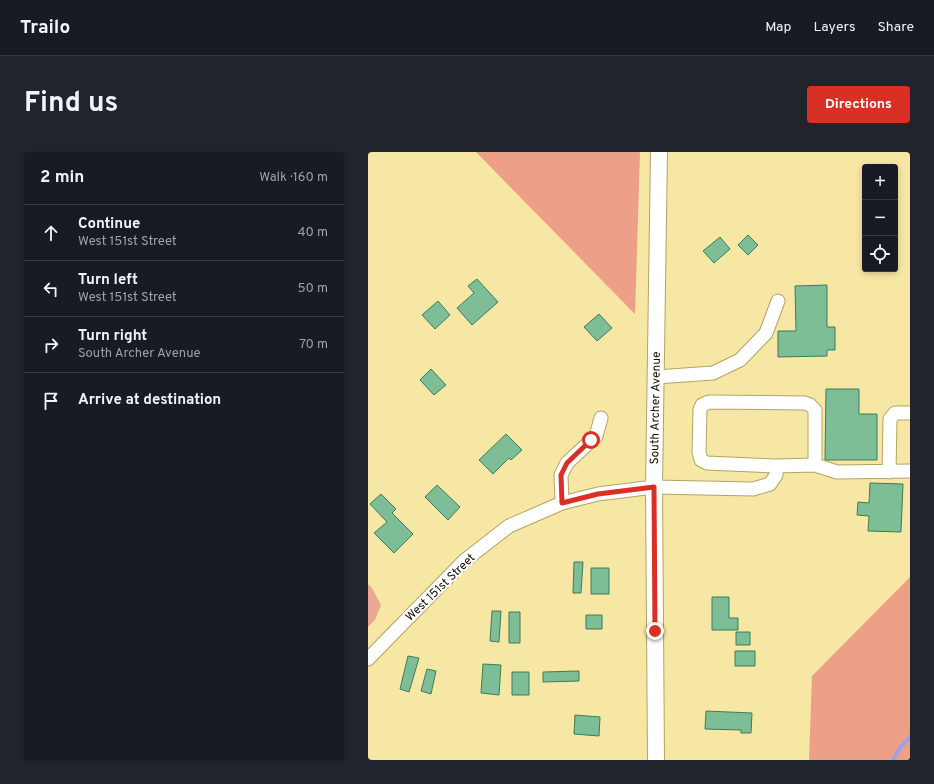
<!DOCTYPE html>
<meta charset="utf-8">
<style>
body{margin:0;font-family:Overpass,sans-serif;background:#20242c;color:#f1f3f6}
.controls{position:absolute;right:12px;top:12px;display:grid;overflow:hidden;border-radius:4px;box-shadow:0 2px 6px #0003}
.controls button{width:36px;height:36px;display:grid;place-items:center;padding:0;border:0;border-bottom:1px solid #363941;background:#171b24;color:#f1f3f6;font:20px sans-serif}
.stop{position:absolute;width:12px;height:12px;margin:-9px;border:3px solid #d93025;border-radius:50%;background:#fff}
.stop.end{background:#d93025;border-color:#fff;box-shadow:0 1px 4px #0008}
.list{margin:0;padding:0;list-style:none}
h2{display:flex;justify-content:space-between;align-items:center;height:52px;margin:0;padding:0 16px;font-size:17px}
h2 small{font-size:13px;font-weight:400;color:#9ea1a6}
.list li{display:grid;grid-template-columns:26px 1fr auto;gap:12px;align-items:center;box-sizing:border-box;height:56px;padding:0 16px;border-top:1px solid #363941}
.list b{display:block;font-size:15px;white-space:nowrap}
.list p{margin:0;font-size:13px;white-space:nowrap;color:#9ea1a6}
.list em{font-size:13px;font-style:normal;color:#9ea1a6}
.icon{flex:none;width:22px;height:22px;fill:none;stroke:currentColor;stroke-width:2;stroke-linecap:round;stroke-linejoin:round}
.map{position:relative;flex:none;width:542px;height:608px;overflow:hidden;border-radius:4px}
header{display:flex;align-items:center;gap:24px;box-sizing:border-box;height:56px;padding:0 20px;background:#171b24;border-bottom:1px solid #363941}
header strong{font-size:19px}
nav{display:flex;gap:22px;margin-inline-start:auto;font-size:14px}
.intro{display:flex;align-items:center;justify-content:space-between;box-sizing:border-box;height:96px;padding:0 24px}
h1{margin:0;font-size:28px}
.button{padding:10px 18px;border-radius:4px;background:#d93025;color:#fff;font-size:14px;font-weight:700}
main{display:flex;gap:24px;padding:0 24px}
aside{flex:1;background:#171b24;border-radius:4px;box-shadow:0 2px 6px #0003}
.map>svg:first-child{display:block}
</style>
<header>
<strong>Trailo</strong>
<nav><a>Map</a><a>Layers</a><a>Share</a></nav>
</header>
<div class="intro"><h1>Find us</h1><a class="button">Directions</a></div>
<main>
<aside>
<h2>2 min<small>Walk · 160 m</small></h2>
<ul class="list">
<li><svg class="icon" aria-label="ahead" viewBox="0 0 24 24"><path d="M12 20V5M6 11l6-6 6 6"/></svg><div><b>Continue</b><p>West 151st Street</p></div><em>40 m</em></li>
<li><svg class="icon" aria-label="left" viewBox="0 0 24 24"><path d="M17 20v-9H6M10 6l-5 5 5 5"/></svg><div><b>Turn left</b><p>West 151st Street</p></div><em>50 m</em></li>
<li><svg class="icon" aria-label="right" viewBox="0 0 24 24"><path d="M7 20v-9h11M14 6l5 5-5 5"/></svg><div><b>Turn right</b><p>South Archer Avenue</p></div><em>70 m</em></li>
<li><svg class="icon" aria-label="arrive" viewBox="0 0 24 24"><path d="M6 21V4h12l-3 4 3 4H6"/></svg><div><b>Arrive at destination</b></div></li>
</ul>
</aside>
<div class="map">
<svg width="542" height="608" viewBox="0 0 542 608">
<rect width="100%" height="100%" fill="#f6e7a4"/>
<path fill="#eba792" d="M0 432 4 436 13 453 7 468 0 475Z"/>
<path fill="#ed9f88" d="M108 0H272L267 162 261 156Z
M542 425V608H441L444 524Z"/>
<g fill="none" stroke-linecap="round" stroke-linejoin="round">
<path stroke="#99a2e7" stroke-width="4" d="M525 608 532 596 542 585"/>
</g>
<path fill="#7dbe97" stroke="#3c7c59" d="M380 83 390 93 380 103 370 93Z
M352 85 362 97 346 111 335 99Z
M109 127 130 150 104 173 89 156 106 141 100 134Z
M459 133V175H467V198H459V204L410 205V179H428L427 134Z
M70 149 82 163 67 177 54 163Z
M231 162 244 176 229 189 216 175Z
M63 217 78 233 66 243 52 228Z
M458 237H491V262H509V308H457Z
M138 282 154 298 143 308 141 306 125 322 111 308Z
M502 331 535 332 533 380 500 379 501 364 489 363 490 350 501 351Z
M69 333 92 355 80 368 57 345Z
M13 342 28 357 24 361 45 382 26 401 6 381 19 370 2 352Z
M206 410H215L213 441H205Z
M223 416H241V442H223Z
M344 445H361V466H370V478H344Z
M124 459H133L131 490 122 489Z
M141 460H152V491H141Z
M218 463H234V477H218Z
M368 480H382V493H368Z
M367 499H387V514H367Z
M40 504 51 506 41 540 32 537Z
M115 512 133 513 131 543 113 541Z
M59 517 68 519 63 542 53 539Z
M211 519V529L175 530V520Z
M144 520H161V543H144Z
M338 559 384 561 383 581H373V578L337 577Z
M207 563 232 565 231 584 206 582Z"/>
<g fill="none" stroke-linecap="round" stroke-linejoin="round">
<g stroke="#b2a463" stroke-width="15">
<path id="minor" d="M288 225 345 221 372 208 398 181 410 149
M341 250 437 251 442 253 447 258V313L408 314 339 311 333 308 331 300 332 258 334 253Z
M447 313 469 320 542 319
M521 320 522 267 527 261H542
M194 351 193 323 199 311 228 284 233 266
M0 507 96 409 141 374 194 351 230 342 286 335 385 337 402 332 408 323V314"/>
</g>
<g stroke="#b2a463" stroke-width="18">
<path id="major" d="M288 608 286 335 291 0"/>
</g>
<use href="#minor" stroke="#fff" stroke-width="13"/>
<use href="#major" stroke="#fff" stroke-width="16"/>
</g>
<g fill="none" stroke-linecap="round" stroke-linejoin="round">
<path stroke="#d93025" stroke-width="5" d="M223 288 199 311 193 323 194 351 230 342 286 335 287 479"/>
</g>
<g text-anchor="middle" stroke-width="4" stroke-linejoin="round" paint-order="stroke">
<g font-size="12" fill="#110b00" stroke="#fff">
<text transform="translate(287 256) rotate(-89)" y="4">South Archer Avenue</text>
<text transform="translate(72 435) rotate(-44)" y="4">West 151st Street</text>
</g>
</g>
</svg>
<div class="controls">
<button>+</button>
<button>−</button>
<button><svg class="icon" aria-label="locate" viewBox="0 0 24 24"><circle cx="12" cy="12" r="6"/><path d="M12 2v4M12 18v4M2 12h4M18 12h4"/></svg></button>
</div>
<div class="stop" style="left:223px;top:288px"></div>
<div class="stop end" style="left:287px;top:479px"></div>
</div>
</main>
